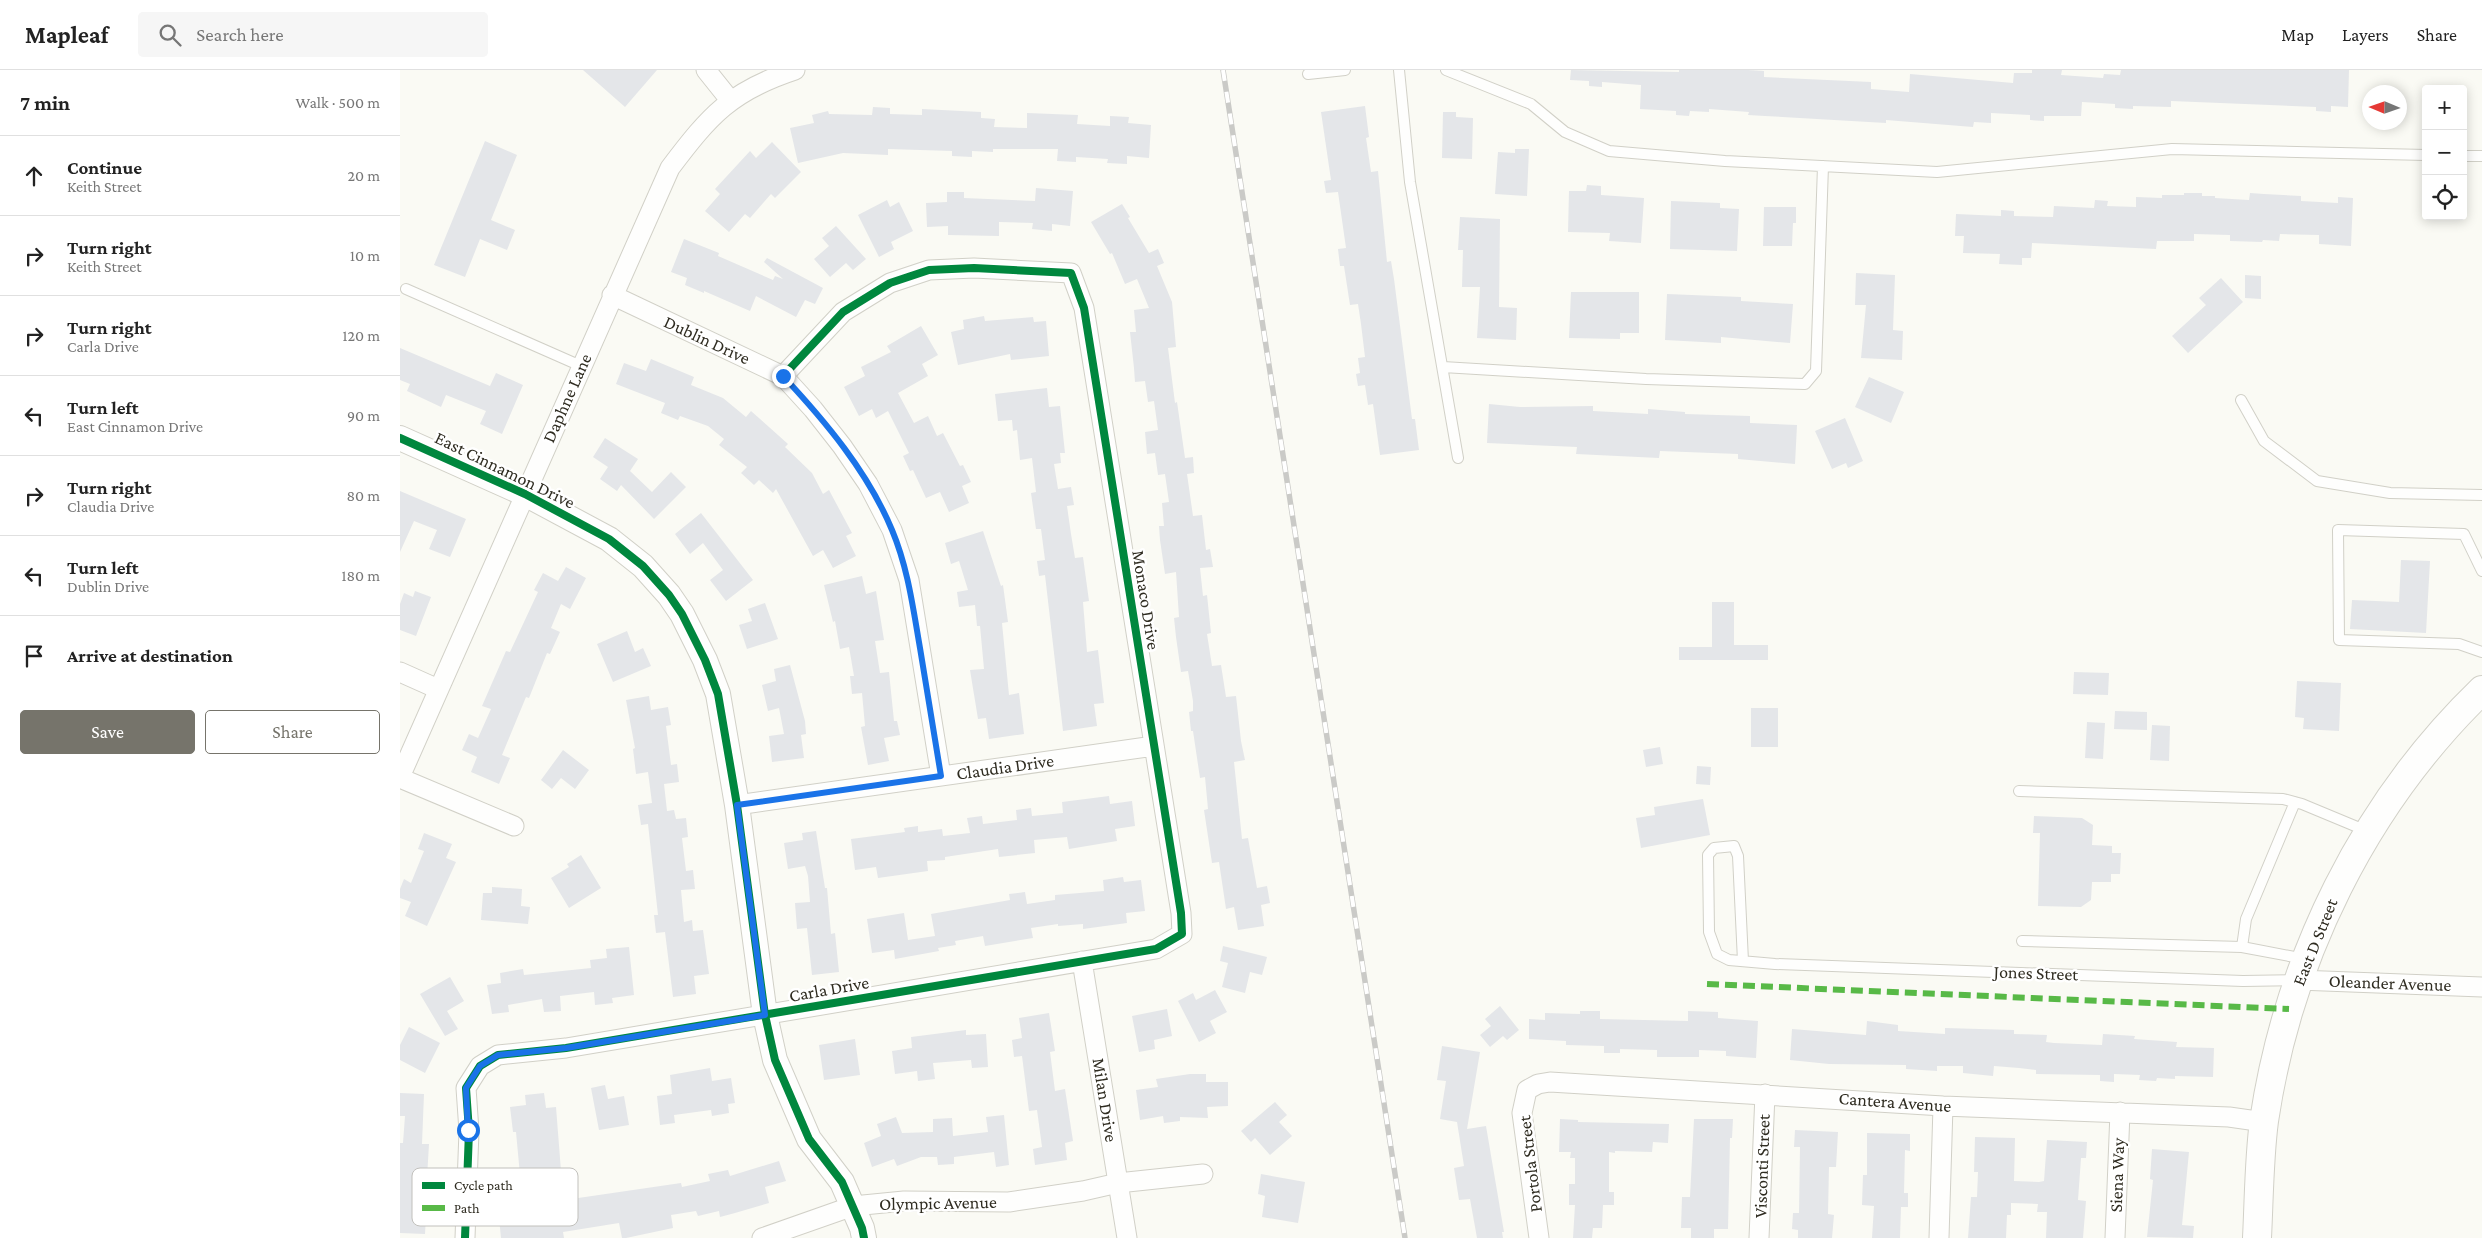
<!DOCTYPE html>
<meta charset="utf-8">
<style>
body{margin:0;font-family:"Crimson Pro",serif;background:#f6f6f6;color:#222}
.controls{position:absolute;right:15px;top:15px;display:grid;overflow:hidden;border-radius:5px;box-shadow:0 2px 12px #0003}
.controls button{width:45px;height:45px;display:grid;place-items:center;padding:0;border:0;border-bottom:1px solid #e0e0e0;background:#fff;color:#222;font:25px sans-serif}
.compass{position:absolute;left:1962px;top:15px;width:45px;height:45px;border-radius:50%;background:#fff;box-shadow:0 2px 12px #0003;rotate:272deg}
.stop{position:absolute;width:15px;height:15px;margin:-11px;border:4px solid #1a73e8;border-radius:50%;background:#fff}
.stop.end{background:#1a73e8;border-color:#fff;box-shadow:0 1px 5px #0008}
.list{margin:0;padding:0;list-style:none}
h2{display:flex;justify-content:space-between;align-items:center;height:65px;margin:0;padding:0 20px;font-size:21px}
h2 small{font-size:16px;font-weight:400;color:#767676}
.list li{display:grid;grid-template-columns:32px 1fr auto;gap:15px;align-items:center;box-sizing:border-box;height:80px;padding:0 20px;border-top:1px solid #e0e0e0}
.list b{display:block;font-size:19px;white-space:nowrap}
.list p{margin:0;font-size:16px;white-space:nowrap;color:#767676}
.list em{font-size:16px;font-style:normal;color:#767676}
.actions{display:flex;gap:10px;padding:15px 20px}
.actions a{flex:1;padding:11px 0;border:1px solid #76746b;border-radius:5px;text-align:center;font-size:18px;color:#76746b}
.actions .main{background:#76746b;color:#fff}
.icon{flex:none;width:28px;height:28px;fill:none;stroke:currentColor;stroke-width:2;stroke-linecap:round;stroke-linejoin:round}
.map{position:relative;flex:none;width:2082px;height:1168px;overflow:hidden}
header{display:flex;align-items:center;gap:30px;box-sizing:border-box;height:70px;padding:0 25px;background:#fff;border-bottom:1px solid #e0e0e0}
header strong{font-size:24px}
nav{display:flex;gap:28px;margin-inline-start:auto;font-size:18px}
.search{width:350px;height:45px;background:#f6f6f6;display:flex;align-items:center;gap:12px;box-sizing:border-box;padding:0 18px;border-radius:5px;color:#767676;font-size:19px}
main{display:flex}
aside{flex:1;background:#fff}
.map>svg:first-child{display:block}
</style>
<header>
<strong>Mapleaf</strong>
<div class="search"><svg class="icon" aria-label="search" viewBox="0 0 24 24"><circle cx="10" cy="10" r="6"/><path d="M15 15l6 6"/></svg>Search here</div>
<nav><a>Map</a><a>Layers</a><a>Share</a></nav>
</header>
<main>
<aside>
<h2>7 min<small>Walk · 500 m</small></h2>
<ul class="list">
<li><svg class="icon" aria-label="ahead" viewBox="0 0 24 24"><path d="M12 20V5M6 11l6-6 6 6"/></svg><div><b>Continue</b><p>Keith Street</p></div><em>20 m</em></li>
<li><svg class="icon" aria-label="right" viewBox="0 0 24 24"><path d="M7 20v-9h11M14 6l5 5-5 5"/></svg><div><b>Turn right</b><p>Keith Street</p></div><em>10 m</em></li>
<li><svg class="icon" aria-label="right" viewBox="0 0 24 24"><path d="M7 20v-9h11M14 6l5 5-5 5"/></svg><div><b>Turn right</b><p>Carla Drive</p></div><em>120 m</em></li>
<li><svg class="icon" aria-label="left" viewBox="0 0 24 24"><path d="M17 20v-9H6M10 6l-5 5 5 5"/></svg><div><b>Turn left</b><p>East Cinnamon Drive</p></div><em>90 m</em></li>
<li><svg class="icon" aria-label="right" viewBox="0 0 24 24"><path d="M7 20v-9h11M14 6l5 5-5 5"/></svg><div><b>Turn right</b><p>Claudia Drive</p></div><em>80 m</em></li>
<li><svg class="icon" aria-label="left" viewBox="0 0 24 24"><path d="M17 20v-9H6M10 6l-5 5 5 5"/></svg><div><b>Turn left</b><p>Dublin Drive</p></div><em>180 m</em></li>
<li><svg class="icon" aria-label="arrive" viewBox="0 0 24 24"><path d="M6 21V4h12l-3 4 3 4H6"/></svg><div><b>Arrive at destination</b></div></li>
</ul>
<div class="actions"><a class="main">Save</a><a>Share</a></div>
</aside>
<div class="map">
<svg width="2082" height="1168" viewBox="0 0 2082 1168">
<rect width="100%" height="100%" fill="#fafaf4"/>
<path fill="#e4e6e9" d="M183 0H257L225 37Z
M1171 0 1279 2V0H1348L1364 1V7L1471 12V19L1509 22 1510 4 1613 13 1614 3H1632V0H1662L1661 5 1703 8 1704 4 1720 5 1721 0H1949L1948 37 1931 36V42L1916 41V37L1771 31V37L1733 36V39L1715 38V34L1682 32 1681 46H1644V51L1630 50V45L1591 43V53L1574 52 1573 57 1486 50V53L1365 46 1348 45 1349 42 1309 39V42L1290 41 1289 46 1276 45V41L1240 39 1241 15 1202 12V17L1189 16V11L1170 10Z
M965 36 969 67 966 68 971 102 978 101 987 192 991 191 994 209 1012 349H1015L1019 380 980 385 973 334 968 335 965 315 958 316 956 304 960 303 958 288 965 287 961 254 958 234 950 235 944 196H940L938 179 946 178 938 122 926 123 924 111 931 110 921 42Z
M473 37 490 38V44L522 45V39L581 42V48L595 49 594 57 627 58V43L678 45 677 54 710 56V46L729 47 728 53 751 55 749 88 727 86V94L707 93 708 89 676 87V92L657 91 658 79H593V82L572 81V87L552 86V81L488 79V85L443 83 398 93 390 58 414 53 412 45 428 41 429 44 472 45Z
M1043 42H1056V47L1073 48 1072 89 1042 88Z
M85 71 117 85 91 150 115 160 107 180 80 169 65 207 34 195Z
M372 72 401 102 375 128 371 124 350 148 345 144 329 162 305 141 320 124 315 119 350 81 356 88Z
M1115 79H1129L1127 126 1095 124 1098 82 1115 83Z
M1187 115 1201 116V125L1244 128 1241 173 1209 171 1210 163 1168 162 1169 121H1186Z
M636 118 673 121 670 156 652 154V161L632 159 633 153 599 152V166L548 165V156L527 157 526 133 547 132V122H564V128L635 131Z
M1784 123H1802V126H1815V128L1849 130 1850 123 1864 124 1901 126V131L1938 133V127L1953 128 1951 176 1919 174V165L1880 164 1879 171 1863 170 1862 172 1830 171V165L1794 164V171H1757L1756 179 1632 173 1631 188H1622V195L1599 194 1600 184 1563 183 1564 166H1555L1556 144 1601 146V140L1614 141V146L1653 147 1654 136 1694 138 1695 130 1708 131 1707 136 1736 137V127L1762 128V125H1784Z
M487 130 490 137 499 132 513 161 491 172 494 179 479 187 458 145Z
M1271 131 1320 133V138L1339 139 1337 181 1270 179Z
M722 134 730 147 728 148 749 183 758 179 764 193 757 196 772 232 776 277 768 278 775 333 777 332 785 388 793 387 794 403 787 404 793 446 802 445 806 480 810 479 813 497 800 498 803 526 807 525 811 563 807 564 812 596 821 595 826 627 836 626 841 671 845 690 834 692 842 769 848 768 857 818 867 816 870 833 861 835 864 856 838 860 834 837 826 839 819 792 812 793 804 740 808 739 805 707 800 708 793 661H791L789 642 793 641V631L788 601 781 602 776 567 774 548 779 547 776 502 765 504 760 470 759 456H764L762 433 769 432 765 404 758 405 755 383 747 384 745 362 758 360 754 331 748 332 745 311 735 312 734 298 730 262H736L734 240 749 238 737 209 725 214 712 183 710 184 691 152Z
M1364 137H1396V153H1393L1392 176H1363Z
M1060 147 1100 149 1099 237 1117 238 1116 270 1077 268 1080 217H1062L1063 180H1058Z
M436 156 466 189 453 200 446 193 430 207 414 189 429 176 422 168Z
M284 169 319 183 318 186 373 210 375 206 383 209 364 192 367 188 423 218 415 234 405 230 396 247 356 226 350 241 304 221V223L285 215 287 208 271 202Z
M1456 203 1495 205 1493 260 1503 261 1502 290 1461 288 1466 235H1455Z
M1845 205 1861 206V229L1845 228Z
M1821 208 1843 232 1788 283 1772 266 1806 235 1799 228Z
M1171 222H1239V263H1220V269L1169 268Z
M1267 224 1341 227V231L1393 234 1390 273 1321 267V273L1265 270Z
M584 246 585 251 633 247 634 252 646 251 649 286 611 290 610 284 558 295 551 262 564 259 563 250Z
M521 256 538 285 522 294 528 306 498 323 514 353 528 346 537 366 543 363 560 396 563 395 571 412 562 416 569 433 549 442 540 422 526 428 513 400 510 401 503 386 509 383 488 341 476 348 472 339 459 346 444 317 465 306 461 297 491 282 487 276Z
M0 278 90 316 96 303 123 315 102 364 80 354 86 341 46 325 41 337 7 321 10 314 0 310Z
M251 289 294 307 291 315 323 328 346 347 351 341 388 374 385 377 412 403 423 424 429 420 452 463 446 466 456 486 433 498 423 480 413 486 376 419 373 423 359 410 354 415 341 403 347 397 319 375 324 369 308 356 280 346 278 350 261 343 265 333 216 314 224 293 246 301Z
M1469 307 1504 322 1491 353 1455 337Z
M647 318 649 337 660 336 665 383H660L661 393 654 394 658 419 671 417 674 435 667 436 671 464 675 488 683 487 689 531 683 532 687 582 698 580 704 633 694 634 697 656 663 661 645 505 639 506 637 491 645 490 641 459H636L631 423 636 422 632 388 620 390 617 360 613 361 612 350 598 351 595 324Z
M1089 334 1120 337 1193 336V341L1231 343 1248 344V339L1285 342V344L1350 346V353L1397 355 1395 394 1338 389V384L1260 381 1259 388 1176 384 1177 377 1087 373Z
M1445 348 1463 391 1448 398 1446 393 1432 399 1415 361Z
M205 368 238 389 230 401 252 422 271 402 286 417 254 449 221 415 217 421 200 409 208 397 193 387Z
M0 421 66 449 50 487 29 479 37 460 14 451 0 482Z
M301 443 353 510 326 531 310 510 323 500 303 473 290 484 275 464Z
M583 461 601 516 603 515 608 552 602 553 609 625 619 623 624 664 589 669 586 648 578 649 570 600 584 599 580 556H577L575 535 559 537 557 522 568 520 559 491 551 494 545 473Z
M2001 490 2030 491 2026 563 1950 559 1952 530 1999 532Z
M166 497 186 508 170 539 161 534 151 558 160 562 150 584 147 583 129 628 126 627 102 685 110 688 99 714 71 702 77 687 62 680 69 664 78 668 91 639 82 636 106 581 110 582 138 522 134 520 143 503 158 511Z
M462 506 466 524 476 521 484 570 475 571 480 603 489 602 494 651H497L500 665 484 668 489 691 468 695 461 657 465 656 462 623 452 624 450 606H454L449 577 440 579 435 551 433 552 424 515Z
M15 521 31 527 16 566 0 560V534L4 523 13 527Z
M1312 532H1334V575H1368V590H1279V577H1312Z
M365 533 378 569 347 579 339 555 352 551 348 539Z
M227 561 235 582 243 578 251 596 213 612 197 574Z
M390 595 405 651 406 664 401 665 404 688 372 692 369 666 384 664 379 638 368 641 362 615 376 611 374 599Z
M1674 602 1709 603 1708 625 1673 624Z
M1897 611 1941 613 1939 661 1903 659 1904 648 1895 647Z
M249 626 251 640 268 637 271 655 266 656 271 695 277 694 279 712 264 714 267 741 274 740 276 749 286 748 288 767 282 768 286 801 293 800 295 819 281 820 284 852 292 850 293 861 303 860 309 904 294 906 296 924 273 927 265 862 256 863 254 845H258L248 754 241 755 238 735 252 733 248 702 236 704 233 679 235 678 226 630Z
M1351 638H1378V677H1351Z
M1715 641 1747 642V660L1714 659Z
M1687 652 1705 653 1703 689 1685 688Z
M1752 655 1770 656 1769 691 1750 690Z
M1260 677 1263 694 1246 697 1243 680Z
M163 680 189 700 175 719 161 708 152 719 141 710Z
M1297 696 1311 697 1310 715 1296 714Z
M709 726 710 734 732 731 735 756 715 759 717 771 669 779 667 767 634 770 635 783 599 787 598 779 545 787V790L527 791 528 801 478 808 476 797 455 800 451 769 505 762 504 758 518 756V762L542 759 543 766 570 763 567 748 582 746 583 754 617 750 616 740 631 738 632 746 663 743 662 732Z
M1303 729 1310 765 1241 778 1236 748 1255 745 1254 737Z
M1634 746 1682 748 1693 755 1692 775 1712 776V783H1721L1720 804H1711V812H1692L1691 830 1681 837 1638 836 1640 763H1633Z
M416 761 425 818H427L431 864 435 863 439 902 412 905 407 858 397 859 395 833 410 832 408 806 405 796 388 799 384 773 403 770 402 763Z
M24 763 52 774 46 788 56 792 27 856 5 846 11 832 0 828V819L4 809 11 813 24 781 18 779Z
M181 785 201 818 169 838 151 808 169 797 167 794Z
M723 807 724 812 741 810 745 841 726 843 727 853 683 859V854L658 856V854L631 858 633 868 585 876 583 866 555 871 556 875 538 878 539 881 495 889 494 880 472 883 467 849 504 843 508 870 535 866 531 844 610 830 609 824 625 822 627 834 655 830V825L704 821 703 810Z
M92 817 122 819 121 836 130 837 128 854 81 850 83 823H92Z
M823 876 867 887 862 905 850 902 845 923 822 917 828 893 820 891Z
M229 877 234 925 212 928 213 933 195 935 194 922 160 926 161 941 144 942 142 929 108 935 109 942 92 944 87 915 101 913 100 903 123 899 124 905 191 898 190 890 207 888 206 879Z
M50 907 64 931 47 941 58 959 45 966 20 924Z
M815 920 827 942 810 951 816 963 799 972 778 931 793 923 796 930Z
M1100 936 1119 960 1107 970 1103 966 1090 977 1080 965 1091 956 1085 949Z
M767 939 772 966 754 970 755 979 739 982 732 946Z
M1180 941H1200V949L1288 951V941L1318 942V948L1358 951 1356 988 1326 986V981L1299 980V987H1257V980L1220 979V983H1204V976L1166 975V971L1129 969V949L1145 950V943L1180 944Z
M649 943 655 981 650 982 655 1021 665 1019 673 1071 665 1073 667 1090 635 1095 633 1079 642 1077 637 1040 629 1041 622 986 614 987 612 970 622 968 619 948Z
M1467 951 1498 955V961L1545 964V958L1614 960V964L1647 965 1646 972 1654 973 1702 975 1703 964 1735 966 1734 969 1777 972 1776 977 1814 978 1813 1007 1775 1006V1009L1757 1008 1756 1011 1739 1010 1740 1005 1714 1004V1012L1700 1011V1005L1636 1004V1000L1619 998 1594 996 1593 1006 1563 1003V996H1537V1001L1506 999V995L1429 994 1390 990 1392 959 1466 965Z
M9 957 40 973 25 1003 0 990V975Z
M566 960V965L586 964 588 997 572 998 571 990 533 993 535 1009 518 1011 517 1001 495 1004 492 981 512 978 511 967Z
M455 969 460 1005 424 1010 419 975Z
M1042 976 1080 982 1067 1059 1086 1056 1104 1162H1102L1103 1168H1077L1070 1129 1059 1130 1054 1098 1064 1096 1057 1052 1040 1049 1046 1011 1037 1010Z
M310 998 312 1011 331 1008 335 1033 328 1034 329 1043 312 1046 311 1040 274 1045 275 1053 260 1055 257 1026 272 1024 270 1005Z
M790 1004H806V1012H828V1036L807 1037 808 1048 780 1047V1051L764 1053 763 1046 740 1050 736 1020 758 1017 756 1009Z
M205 1015 208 1029 224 1026 229 1055 199 1060 191 1018Z
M0 1023 24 1024 22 1074H29L27 1108 17 1107 16 1145 26 1146 25 1164 0 1163V1073H3L5 1046H0Z
M144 1023 146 1038 156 1037 161 1101 120 1105 116 1062H113L110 1037 126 1035 125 1025Z
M875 1032 887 1045 879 1052 892 1066 870 1085 855 1068 851 1072 841 1061Z
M604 1045 609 1095 596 1097 594 1082 554 1087V1094L538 1095 537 1087H521L497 1096 494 1089 472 1097 464 1073 481 1066 477 1054 496 1047 502 1063 533 1062V1049L552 1048 553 1066 588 1062 586 1047Z
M1160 1049 1178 1050V1052L1269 1054 1268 1073 1253 1072 1252 1082 1215 1081V1083L1209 1082V1122H1214V1135H1203L1202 1158H1193L1192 1168H1173L1175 1135H1169V1114H1175V1088H1170L1171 1082H1159Z
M1294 1049H1333L1332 1068H1330L1328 1159H1314V1168H1291V1158H1281L1282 1127H1290Z
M1395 1060 1438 1062 1436 1097H1429L1428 1144 1434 1145 1432 1168H1398V1160L1392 1159 1393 1143H1399L1400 1077H1394Z
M1467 1063 1510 1064V1081L1505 1080 1504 1123H1508V1137H1501L1500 1168H1472L1474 1136 1462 1135 1463 1105H1467Z
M1575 1067 1615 1068 1614 1111 1639 1112 1644 1111 1647 1070 1687 1072 1686 1088H1681L1678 1130 1686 1131 1683 1168H1646L1647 1142H1637L1638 1134 1611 1133V1145H1607L1606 1168H1568L1571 1127H1577L1578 1102H1574Z
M1752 1079 1789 1082 1782 1155 1794 1156 1793 1168 1747 1167 1753 1110 1750 1109Z
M379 1091 386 1111 365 1117 369 1133 335 1143 320 1147 319 1141 298 1146 296 1141 271 1145 273 1158 226 1168H222L219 1153 163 1162 164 1168H101L98 1138 114 1136V1139L144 1136V1133L281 1113 282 1117 310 1111 308 1104 328 1100 330 1106Z
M861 1104 905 1112 898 1153 862 1147 865 1126 858 1124Z"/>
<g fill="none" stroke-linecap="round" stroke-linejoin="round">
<g stroke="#d1d0c7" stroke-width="12">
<path id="service" d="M999 0 1010 112 1058 388
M1046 0 1131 34 1165 62 1209 81 1325 91 1537 102 1772 79 2026 85
M908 4 945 0
M2063 86H2082
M6 219 181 296
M1043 297 1246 309 1405 314 1416 301 1423 96
M1841 330 1864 371 1917 411 1990 423 2082 425
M2082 501 2064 464 1938 460 1939 570 2059 574 2082 582
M1619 721 1883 729 1902 734 1967 761
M1622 871 1842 877 1905 889
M1842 877 1846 849 1895 732
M1343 891 1338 786 1334 776 1314 778 1308 785 1309 862 1317 884 1329 890 1375 894 1843 911 1897 910"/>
</g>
<g stroke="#d1d0c7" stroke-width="21">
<path id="minor" d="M306 0 330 30
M212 225 383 306 413 339 442 376 468 414 492 460 509 510 541 706
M0 602 38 619
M0 707 270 98C310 45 331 21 395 0
M0 708 114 756
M337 735 754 676
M682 891 727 1168
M1898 910 2082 917
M65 1168 69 1061 66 1018 80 996 98 985 166 978 756 879 782 864 781 843 684 238 671 203 574 198 529 200 490 213 443 242 383 306
M362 1168 453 1136 504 1131 609 1132 683 1121 718 1113 803 1104
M1139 1168 1122 1043 1127 1020 1138 1014 1150 1012 1543 1036 1829 1047 1864 1052
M1359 1168 1365 1024
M1539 1168 1543 1036
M1715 1168 1720 1042"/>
</g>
<g stroke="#d1d0c7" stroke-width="26">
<path id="tertiary" d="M0 368 125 424 209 469 243 496 269 525 282 544 305 590 318 624 337 735 365 945 375 990 409 1069 442 1112 462 1158 464 1168"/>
</g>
<g stroke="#d1d0c7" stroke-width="30">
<path id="secondary" d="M1857 1168C1859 1129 1859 1089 1864 1051 1888 889 1964 734 2082 620"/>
</g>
<use href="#service" stroke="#fefefd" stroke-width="10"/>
<use href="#minor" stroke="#fefefd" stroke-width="19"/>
<use href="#tertiary" stroke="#fefefd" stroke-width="24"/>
<use href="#secondary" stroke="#fefefd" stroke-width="28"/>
<g stroke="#cacac7" stroke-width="5.5">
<path id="rail" d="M823 0 1005 1168"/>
</g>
<use href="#rail" stroke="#fff" stroke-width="4" stroke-dasharray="11" stroke-linecap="butt"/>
<path stroke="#58b947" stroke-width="6" stroke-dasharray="12 6" stroke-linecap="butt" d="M1307 914 1889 939"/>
<g stroke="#fff" stroke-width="11">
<path id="cycleway" d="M0 368 125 424 209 469 243 496 269 525 282 544 305 590 318 624 337 735 365 945 375 990 409 1069 442 1112 462 1158 464 1168
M65 1168 69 1061 66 1018 80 996 98 985 166 978 756 879 782 864 781 843 684 238 671 203 574 198 529 200 490 213 443 242 383 306"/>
</g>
<use href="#cycleway" stroke="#00873e" stroke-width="8"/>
</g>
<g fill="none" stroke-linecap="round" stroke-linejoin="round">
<path stroke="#1a73e8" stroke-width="6" d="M68 1060 66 1018 80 996 98 985 166 978 365 945 337 735 541 706C534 663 527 621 520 578 513 538 508 498 492 460 468 402 425 351 383 306"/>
</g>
<g text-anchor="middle" stroke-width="5" stroke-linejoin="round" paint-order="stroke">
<g font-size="18" fill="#2f2c21" stroke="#fff">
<text transform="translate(307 270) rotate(25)" y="6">Dublin Drive</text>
<text transform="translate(167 328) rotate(-66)" y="6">Daphne Lane</text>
<text transform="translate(105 400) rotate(26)" y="6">East Cinnamon Drive</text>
<text transform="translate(746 530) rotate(81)" y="6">Monaco Drive</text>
<text transform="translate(605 697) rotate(-8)" y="6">Claudia Drive</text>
<text transform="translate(1915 872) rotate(-68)" y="6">East D Street</text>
<text transform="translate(1636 903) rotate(2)" y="6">Jones Street</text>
<text transform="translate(1990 913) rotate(2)" y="6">Oleander Avenue</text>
<text transform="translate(429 919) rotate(-10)" y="6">Carla Drive</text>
<text transform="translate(705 1030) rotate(81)" y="6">Milan Drive</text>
<text transform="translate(1495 1032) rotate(4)" y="6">Cantera Avenue</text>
<text transform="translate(1130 1094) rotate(-97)" y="6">Portola Street</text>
<text transform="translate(1362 1096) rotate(-88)" y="6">Visconti Street</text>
<text transform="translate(1717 1105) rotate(-88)" y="6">Siena Way</text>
<text transform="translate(538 1133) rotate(-1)" y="6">Olympic Avenue</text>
</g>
</g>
<rect x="12" y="1098" width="166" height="58" rx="8" fill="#fff" stroke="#c1c0bc" stroke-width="1"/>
<rect x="22" y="1112" width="23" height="7" fill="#00873e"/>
<rect x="22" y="1135" width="23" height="6" fill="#58b947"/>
<g font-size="14" fill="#2f2c21">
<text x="54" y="1120">Cycle path</text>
<text x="54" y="1143">Path</text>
</g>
</svg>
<div class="controls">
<button>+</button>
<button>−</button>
<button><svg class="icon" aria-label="locate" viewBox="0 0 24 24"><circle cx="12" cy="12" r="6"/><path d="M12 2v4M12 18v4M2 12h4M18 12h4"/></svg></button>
</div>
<svg class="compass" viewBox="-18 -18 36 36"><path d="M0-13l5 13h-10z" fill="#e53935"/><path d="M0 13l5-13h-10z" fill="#767676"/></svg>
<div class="stop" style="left:68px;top:1060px"></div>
<div class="stop end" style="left:383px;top:306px"></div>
</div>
</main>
